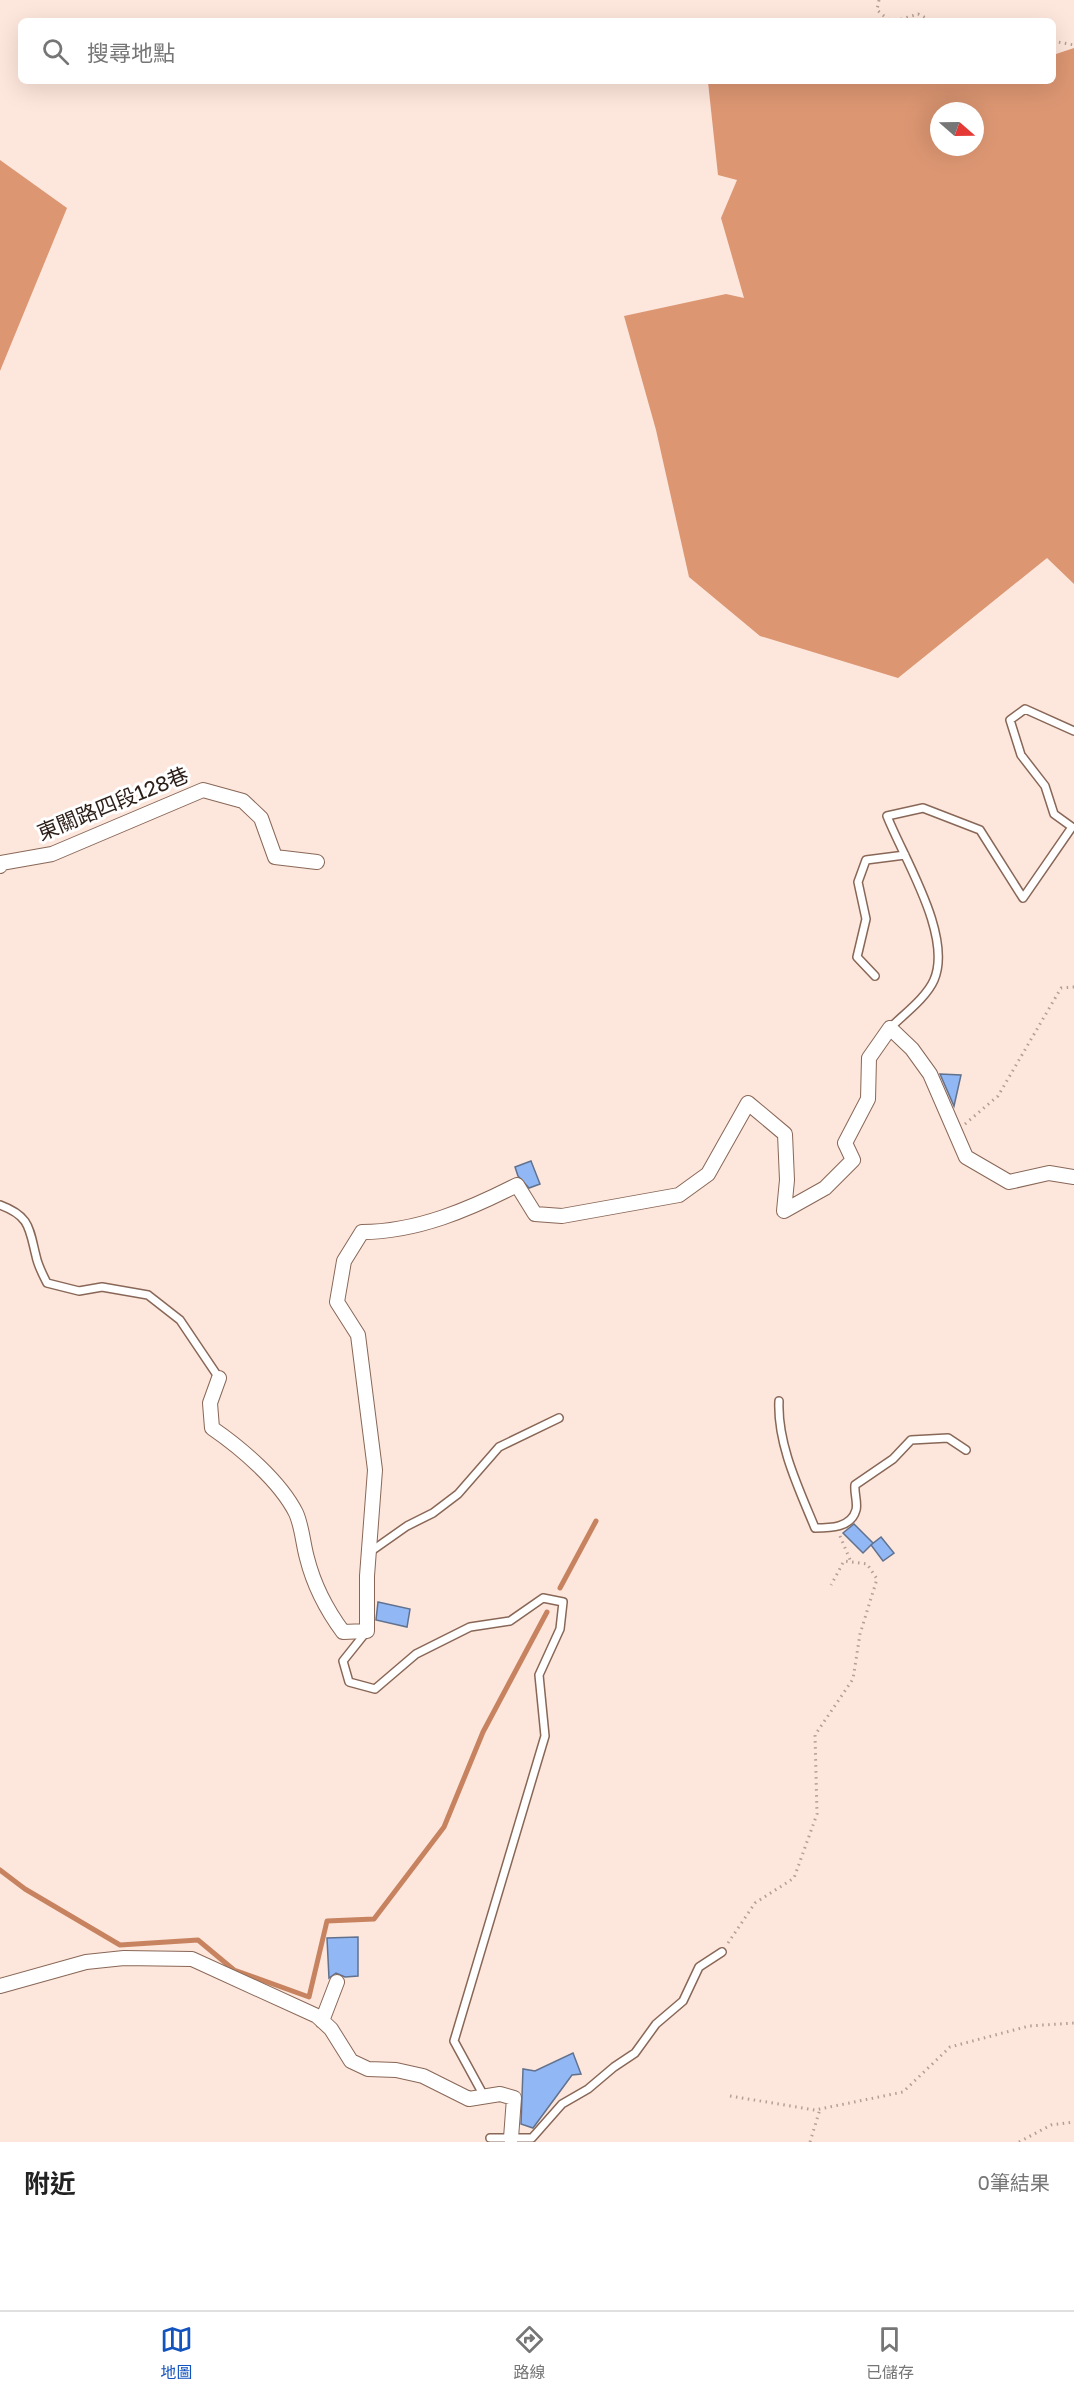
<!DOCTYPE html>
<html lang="zh-TW">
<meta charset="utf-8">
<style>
body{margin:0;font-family:"Golos Text","Noto Sans TC",sans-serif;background:#f2f2f2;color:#222}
.compass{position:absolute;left:930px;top:102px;width:54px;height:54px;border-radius:50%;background:#fff;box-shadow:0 6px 24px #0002;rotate:110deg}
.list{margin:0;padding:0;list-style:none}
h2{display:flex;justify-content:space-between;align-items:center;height:78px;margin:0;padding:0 24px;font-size:26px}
h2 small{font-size:20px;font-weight:400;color:#767676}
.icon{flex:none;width:33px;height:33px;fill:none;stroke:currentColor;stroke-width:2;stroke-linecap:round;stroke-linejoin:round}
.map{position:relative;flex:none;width:1074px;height:2142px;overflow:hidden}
.search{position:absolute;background:#fff;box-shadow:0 6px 24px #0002;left:18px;right:18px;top:18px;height:66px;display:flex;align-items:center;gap:15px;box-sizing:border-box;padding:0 21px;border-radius:9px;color:#767676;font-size:22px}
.sheet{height:168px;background:#fff}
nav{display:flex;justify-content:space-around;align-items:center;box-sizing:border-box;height:84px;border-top:2px solid #e0e0e0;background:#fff;font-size:16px;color:#767676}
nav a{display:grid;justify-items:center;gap:3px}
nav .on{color:#1353be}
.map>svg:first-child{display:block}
</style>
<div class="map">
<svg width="1074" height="2142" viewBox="0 0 1074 2142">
<rect width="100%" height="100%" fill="#fde6db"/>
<path fill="#dc9672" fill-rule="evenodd" d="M1074 48V584L1047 558 898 678 760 636 689 577 656 430 624 316 726 294 744 298 721 218 737 180 718 175 708 82 1053 81V55ZM939 111H975V147H939Z
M0 160 67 208 0 371Z"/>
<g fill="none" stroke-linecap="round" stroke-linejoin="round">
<path stroke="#c78360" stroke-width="5" d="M560 1588 596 1521
M0 1870 25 1889 120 1945 198 1940 234 1970 309 1997 327 1921 374 1919 444 1827 483 1732 547 1612"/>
</g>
<path fill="#92b7f5" stroke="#61728e" stroke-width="1.5" d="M940 1074 961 1075 954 1106Z
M531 1161 540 1184 529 1188 518 1176 515 1167Z
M854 1524 873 1543 863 1553 843 1533Z
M881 1537 894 1553 883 1561 871 1545Z
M378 1602 410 1609 407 1627 376 1620Z
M358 1937V1976L345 1977 336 1973 329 1978 327 1938Z
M573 2053 581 2074 572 2075 533 2128 521 2124 523 2069 535 2071Z"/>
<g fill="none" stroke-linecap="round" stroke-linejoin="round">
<g stroke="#886757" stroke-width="10">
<path id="service" d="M875 976 857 957 866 919 858 882 866 860 905 855
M890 1028C904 1014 926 998 934 980 953 936 904 859 887 816L923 808 980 830 1023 898 1072 827 1054 814 1045 786 1021 755 1010 720 1025 709 1074 731
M0 1205C30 1216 29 1228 36 1256 38 1266 43 1275 47 1283L79 1291 102 1287 148 1295 180 1320 219 1378
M779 1401C777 1444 799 1489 815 1528 830 1528 851 1528 856 1510 858 1503 854 1493 855 1485L893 1459 911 1440 948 1438 966 1450
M370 1552 407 1526 433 1513 458 1494 499 1447 559 1418
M367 1631 343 1661 349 1682 375 1689 416 1654 470 1627 510 1621 543 1598 563 1602 560 1629 539 1675 545 1736 454 2041 484 2096
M490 2138H532L562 2104 588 2089 614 2067 635 2053 656 2024 683 2001 699 1967 722 1952"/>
</g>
<g stroke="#886757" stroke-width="16">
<path id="minor" d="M0 866 1 863 52 854 203 790 243 801 261 818 275 857 317 862
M219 1378 210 1403 212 1428C241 1448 280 1481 296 1513 302 1526 303 1544 307 1558 314 1586 326 1609 343 1632L367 1631V1576L375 1470 358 1335 337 1302 344 1261 362 1232C417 1232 470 1209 517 1185L535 1214 562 1216 679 1195 708 1174 748 1103 785 1134 787 1180 784 1211 825 1188 853 1160 845 1143 868 1099 869 1058 890 1028 912 1049 930 1074 966 1157 1009 1182 1049 1173 1074 1177
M0 1986 86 1962 124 1958 192 1959 317 2016 331 2029 351 2061 368 2069 396 2070 423 2076 469 2099 500 2094 514 2098 511 2138
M322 2021 337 1982"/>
</g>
<path stroke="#b39f96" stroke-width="3" stroke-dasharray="1.5 4.5" stroke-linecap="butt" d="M879 0 877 10 890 21
M895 21 918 14 932 21
M1053 41 1074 45
M965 1124 998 1096 1061 988 1074 987
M840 1536 851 1562
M728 1943 755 1903 794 1878 817 1814 815 1735 853 1679 860 1634 877 1579 867 1564 844 1561 831 1585
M730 2096 815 2110 903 2092 950 2047 1029 2026 1074 2023
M810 2142 820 2109
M1019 2142 1051 2125 1074 2122"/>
<use href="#service" stroke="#fff" stroke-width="7"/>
<use href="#minor" stroke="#fff" stroke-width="14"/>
</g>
<g text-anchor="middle" stroke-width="6" stroke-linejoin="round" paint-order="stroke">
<g font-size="21" fill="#2b1e17" stroke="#fff">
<text transform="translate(113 804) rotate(-22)" y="7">東關路四段128巷</text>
</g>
</g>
</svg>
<svg class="compass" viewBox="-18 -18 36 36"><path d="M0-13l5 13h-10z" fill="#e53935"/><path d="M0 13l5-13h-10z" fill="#767676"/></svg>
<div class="search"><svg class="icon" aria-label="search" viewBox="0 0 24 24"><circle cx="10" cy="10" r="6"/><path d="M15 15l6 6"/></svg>搜尋地點</div>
</div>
<section class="sheet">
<h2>附近<small>0筆結果</small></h2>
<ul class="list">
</ul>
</section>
<nav>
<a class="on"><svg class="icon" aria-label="map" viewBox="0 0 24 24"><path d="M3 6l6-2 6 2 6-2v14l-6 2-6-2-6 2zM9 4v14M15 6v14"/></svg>地圖</a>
<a><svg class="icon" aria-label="directions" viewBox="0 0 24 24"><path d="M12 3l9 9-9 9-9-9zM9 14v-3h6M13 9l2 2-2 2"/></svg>路線</a>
<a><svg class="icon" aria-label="saved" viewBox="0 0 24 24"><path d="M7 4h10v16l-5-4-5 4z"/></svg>已儲存</a>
</nav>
